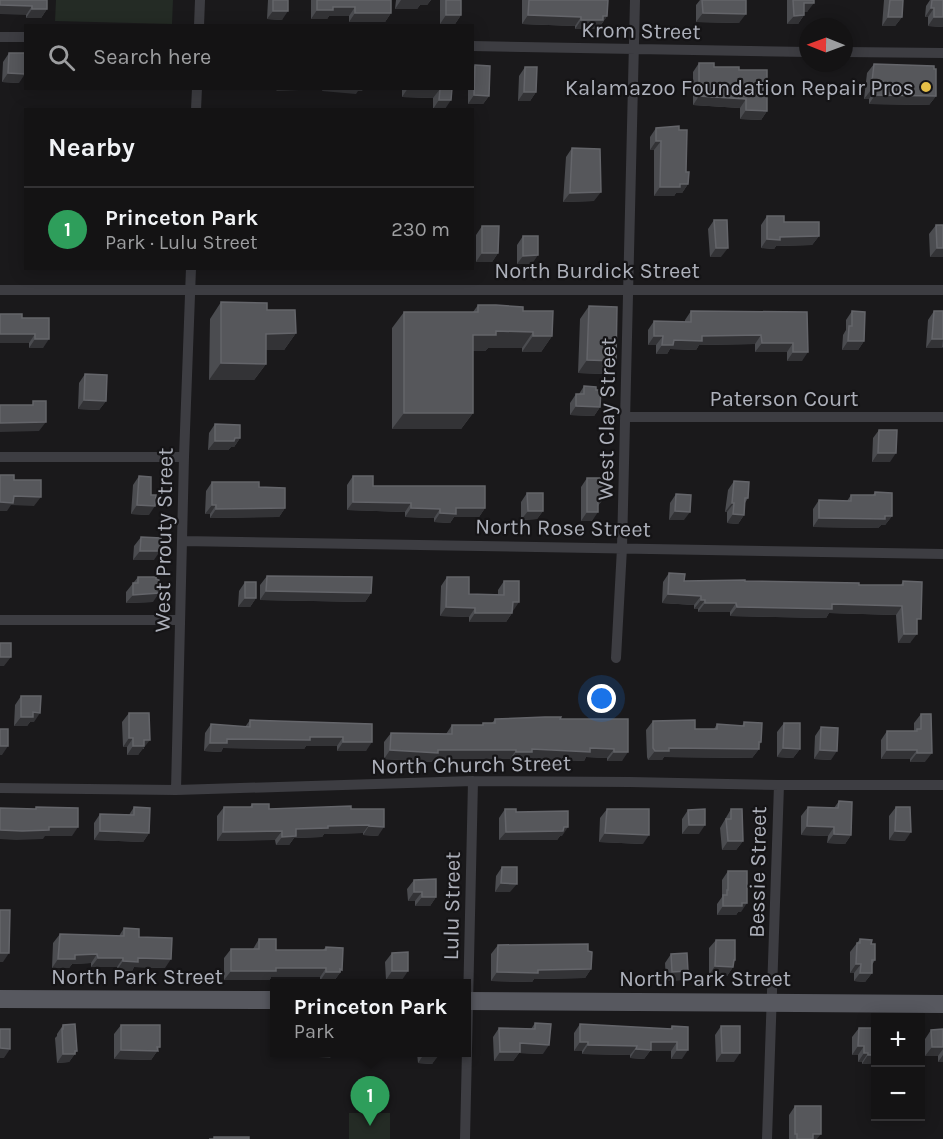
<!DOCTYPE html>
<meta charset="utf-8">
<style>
body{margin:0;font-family:Karla,sans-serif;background:#212022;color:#f1f3f6}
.controls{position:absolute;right:18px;bottom:18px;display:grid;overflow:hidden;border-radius:0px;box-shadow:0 3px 15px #0003}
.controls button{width:54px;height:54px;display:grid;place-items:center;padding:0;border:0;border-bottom:2px solid #333234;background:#141314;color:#f1f3f6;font:30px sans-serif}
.compass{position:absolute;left:799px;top:18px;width:54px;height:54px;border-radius:50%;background:#141314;box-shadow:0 3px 15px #0003;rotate:271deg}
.you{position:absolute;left:602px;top:699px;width:21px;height:21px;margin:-15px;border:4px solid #fff;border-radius:50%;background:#1a73e8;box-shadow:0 0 0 9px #1a73e833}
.badge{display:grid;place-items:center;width:39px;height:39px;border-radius:50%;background:#e6bf47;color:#fff;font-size:20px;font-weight:700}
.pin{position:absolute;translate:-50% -50px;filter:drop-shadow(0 2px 3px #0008)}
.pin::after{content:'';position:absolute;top:32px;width:21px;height:18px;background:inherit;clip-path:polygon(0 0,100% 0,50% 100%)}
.popup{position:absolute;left:270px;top:979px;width:201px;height:78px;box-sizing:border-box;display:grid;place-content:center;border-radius:0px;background:#141314;filter:drop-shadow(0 2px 4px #0005);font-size:20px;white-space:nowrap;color:#9d9ea0}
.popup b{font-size:22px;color:#f1f3f6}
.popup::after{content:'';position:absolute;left:50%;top:100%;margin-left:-12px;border:12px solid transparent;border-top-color:#141314}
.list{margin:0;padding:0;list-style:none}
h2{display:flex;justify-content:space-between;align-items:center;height:78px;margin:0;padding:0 24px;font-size:26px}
h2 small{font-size:20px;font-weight:400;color:#9d9ea0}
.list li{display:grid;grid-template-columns:39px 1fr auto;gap:18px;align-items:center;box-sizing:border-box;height:84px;padding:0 24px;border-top:2px solid #333234}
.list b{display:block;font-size:22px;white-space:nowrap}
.list p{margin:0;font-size:20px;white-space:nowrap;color:#9d9ea0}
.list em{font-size:20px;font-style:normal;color:#9d9ea0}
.icon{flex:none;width:33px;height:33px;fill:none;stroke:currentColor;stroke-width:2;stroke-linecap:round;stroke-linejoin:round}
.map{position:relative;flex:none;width:943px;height:1139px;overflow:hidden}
.search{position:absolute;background:#141314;box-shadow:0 3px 15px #0003;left:24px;top:24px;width:450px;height:66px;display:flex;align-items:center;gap:15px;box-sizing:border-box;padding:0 21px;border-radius:0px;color:#9d9ea0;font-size:22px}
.panel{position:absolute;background:#141314;box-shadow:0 3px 15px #0003;left:24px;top:108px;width:450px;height:162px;border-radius:0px}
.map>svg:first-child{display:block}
</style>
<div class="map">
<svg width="943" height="1139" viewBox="0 0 943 1139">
<rect width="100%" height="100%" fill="#1a191b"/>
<path fill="#242b25" d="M56 0H173L172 24 55 21Z
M349 1113H390V1139H349Z"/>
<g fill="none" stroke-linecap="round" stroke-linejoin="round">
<path stroke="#3d3d42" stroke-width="10" d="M199 26 200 0
M0 37H26
M472 46 808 52
M844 52 943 53
M196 110 197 88
M0 290H943
M626 417H943
M0 457H184
M182 541 943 554
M0 620H180
M616 658 622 548 635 0
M0 788 176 790 473 781 630 782 779 785H943
M176 790 184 457 191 268
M465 1139 473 781
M767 1139 779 785"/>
<path stroke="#57585f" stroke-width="18" d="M0 999 274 1000
M466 1001 943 1004"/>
</g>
<path fill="#4b4c50" d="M0 0 47 9 41 18H26V15Z
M268 0H288L282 20 267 19Z
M311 0H391V13L385 22H349V16H329L327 19H311Z
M396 0H431L427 5H420L417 9H395Z
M440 0H461V15L455 24H440Z
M522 0H608L607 16 601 25H599L596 29H575V26L522 24Z
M700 0H746L739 23 696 22V5Z
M787 0H814L807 12H804V15L798 24H787Z
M884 0H903L902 17 895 26H882Z
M930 0H943V27L928 26V17H925L926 6Z
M9 53 19 83 2 82 3 62Z
M699 63 714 67 739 70 767 111 761 120 740 119V108L693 105V72Z
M874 64 936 96 929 105 869 104V99H864L867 73Z
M475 65 489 96 483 104H468V88H472V69Z
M525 67 536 92 530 101H518L519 76Z
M402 88H452L445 109H433V98L402 97Z
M656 128 679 130 688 184 682 193H676L674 196H654V150H650V137Z
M572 148 594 201 563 202 566 157Z
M767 216 784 222 819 236 812 245 776 246 774 249 761 248V225Z
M714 220 721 257H710L708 229Z
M936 225H943V257H930L929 234Z
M482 226 498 253 492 262H476V235Z
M523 236 532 264H517V245Z
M221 302 267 310 296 333 284 350H266V364L254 380H209L210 319Z
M478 305 523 311 552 336 541 352H522V348H488L485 351H473V413L461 429H392V328L404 312H473Z
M589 306 606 374 578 373 580 319Z
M691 311 807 312 802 361H787V352H755V344L699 345 696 350 670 349 667 354H656V345H648V330L654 321 685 322V320Z
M852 311 864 341 858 350H842L843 335 846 330V320Z
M934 311H943V347L942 348H926L928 320Z
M22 318H49L43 348H29V343Z
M85 374 106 401 99 410 78 409 79 383Z
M584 386 596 390 600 407 594 416 570 415V403L576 394H579Z
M215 424 240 438 234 447H231L228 450H208L209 433Z
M879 430 890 462H872L873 438Z
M139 476 151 495 149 515 131 514 133 485Z
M353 476 373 486 485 508 479 517H454L450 523 434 522V518L405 517V512L347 510V485Z
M587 478 603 499 598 506 592 521H581V487Z
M734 481 748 498 745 503 744 515 738 524 727 523V512H725L728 490Z
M212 482 285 508 279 517 210 518V514H205L206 491Z
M875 492 892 516 885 525H881L878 528 813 527V509L819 500 847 501 851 495H873Z
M527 493 543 511 537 519 521 520V502Z
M676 494 684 520H669L670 503Z
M141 537 154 560H133L134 546Z
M669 573 684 581 859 585H901L903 581 917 625 910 643H898L896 615 829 613 826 618 730 616V612H698V609H694V605L662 603 663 582Z
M267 576 371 593 365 602 260 600V585Z
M138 577 153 602 126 603V592Z
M447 577 469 594 498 595V590L504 581 512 613 506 622H469V617L440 616 441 586Z
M245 582 256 598 250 607H238L239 591Z
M21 696 34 722H30L27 726H14L15 705Z
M129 713 144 749H142L138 755H127V747H123L122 722Z
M921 714 925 762H910V759H881V740L887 731H914V723Z
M495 719H628L622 761H607V758L586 757 584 761 528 758 526 761H510V759H434L431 762 384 759V742L391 733 446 734 452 725H482L483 723H492Z
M250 720 372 724 366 751H337V746H306L304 749 223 748 221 752 204 751 205 733 211 724 245 727Z
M653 721 695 729H714L717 724 742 726 744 722 761 742 759 746V749L752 758 664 757 662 760H648L647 757 646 730Z
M784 723 800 749 793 758 777 757V732Z
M821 727 831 760 814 759 815 736Z
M839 801 851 835 845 844 827 843 828 836 801 835V816L808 807 834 808Z
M252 804 269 809H384L378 836 363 835V833L324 834 322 837 294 838 289 845H276L275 840 217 841V816L224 807H250Z
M134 807 149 833 143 842 94 840V823L100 814 129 815Z
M896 807 905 841 889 840V816Z
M505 809 516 812 562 836H560L557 840H499V818Z
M607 809 643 844 599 842 600 818Z
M731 809 743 841 736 850H722L720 828Z
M688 810 699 834H682V819Z
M502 867 510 892H495L496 876Z
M728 871 741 912H738L736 915H717V904L722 897V880Z
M414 880 436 897 430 906H415V901H408L407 889Z
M124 928 139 937 165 968 134 967 132 971 117 970V967H91V963L72 964 69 968H52L53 943 60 934 119 936Z
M259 939 276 950H323L326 947 342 970 334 981H320V977H271L270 980H224V958L231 949H253Z
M860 939 871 944 875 960 872 965V973L865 982 854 981V973H850V952Z
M716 940 735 960 734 962 733 967 727 976 709 975V948Z
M498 945 588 951 591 969 585 978 534 979 532 982 491 981V954Z
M392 953 402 980H386L385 962Z
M671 954 688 971 682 980 666 981 665 963Z
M535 1023 543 1054 519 1053 513 1061H494L493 1037 499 1028 531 1029Z
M580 1024 670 1029 672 1026 682 1059H671V1051H650L644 1059 630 1058V1055L582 1054V1051H574V1033Z
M63 1025 77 1051 69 1062 57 1063 55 1038 57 1036V1034Z
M121 1025 160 1047 151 1060 114 1059V1034Z
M721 1026 734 1062H716L715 1035Z
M859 1028 876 1063 862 1064V1062H858V1055H852V1037Z
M943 1029V1062H938V1056H925V1039L931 1030Z
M362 1053H380L375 1059H362Z
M417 1053H439L432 1064 418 1063Z
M795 1106 817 1139H789V1115Z"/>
<path fill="#333336" d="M401 0H431L427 5H420L417 9H395Z
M804 3H814L807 12H798Z
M0 5 32 6 26 15 0 14Z
M333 7H355L349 16H329L327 19H311L317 10Z
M931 8H934L928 17H925Z
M32 9H47L41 18H26Z
M273 11H288L282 20 267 19Z
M355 13H391L385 22H349Z
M703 13 746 14 739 23 696 22Z
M446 15H461L455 24H440Z
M528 15 581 17 575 26 522 24Z
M804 15 798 24H787L794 16Z
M603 16H607L601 25H599L596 29H575L581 20Z
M888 17H902L895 26H882Z
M934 17H943V27L928 26Z
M8 73 25 74 19 83 2 82Z
M278 88H322V89L276 91Z
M323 88H364L362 91H358L356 94 322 91Z
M408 88 440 89 433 98 402 97Z
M871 90H875L869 99H864Z
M524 92H536L530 101H518Z
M474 95 489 96 483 104H468Z
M875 95 936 96 929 105 869 104Z
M699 96 746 99 740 108 693 105Z
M439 100H451L445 109H433Z
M746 110 767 111 761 120 740 119Z
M656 141H661L654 150H650Z
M680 184H688L682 193H676L674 196H654L660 187Z
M601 192 594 201 563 202 570 193Z
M819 236 812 245 776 246 774 249 761 248 767 239 780 237Z
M716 248H728L721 257H710Z
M937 248H943V257H930Z
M482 253H498L492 262H476Z
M538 255 532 264H517L523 256Z
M496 331 533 332 522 348H488L485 351H461L473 335Z
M296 333 284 350H255L266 334Z
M0 334H35L29 343H0Z
M761 335 755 344 699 345 696 350 670 349 667 354H656L662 345 674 340 702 336Z
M533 336H552L541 352H522Z
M654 336H663L656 345H648Z
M35 339H49L43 348H29Z
M932 339H943L942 348H926Z
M848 341H864L858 350H842Z
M762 343H793L787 352H755Z
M793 352H808L802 361H787Z
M587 360 616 361 606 374 578 373Z
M221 363 266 364 254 380H209Z
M84 400 106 401 99 410 78 409Z
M576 406 600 407 594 416 570 415Z
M404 413H473L461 429H392Z
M46 422 39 431 0 432V423Z
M235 438H240L234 447H231L228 450H208L215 441Z
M878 453H896L890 462H872Z
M14 496 41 497 34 506 11 505 7 511H0V502Z
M598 499H603L596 508Z
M353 502 411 503 405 512 347 510Z
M732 503H734L727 512H725Z
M137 505 155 506 149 515 131 514Z
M212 505H216L210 514H205Z
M285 508 279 517 210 518 216 509Z
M411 508 440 509 434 518 405 517Z
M456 508H485L479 517H454L450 523 434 522 440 513Z
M528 511H543L537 519 521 520Z
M675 511 690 512 684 520H669Z
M587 512H598L592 521H581Z
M733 514 744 515 738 524 727 523Z
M885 516H892L885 525H881L878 528 813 527 819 518Z
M140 551H160L154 560H133Z
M266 591 371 593 365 602 260 600Z
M159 593 153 602 126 603 133 595Z
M668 594 701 596 694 605 662 603Z
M245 598H256L250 607H238Z
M701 600H705L698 609H694Z
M513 602H519L513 611Z
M705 603H736L730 612H698Z
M832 604 902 606 896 615 829 613 826 618 730 616 737 607Z
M446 607 475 608 469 617 440 616Z
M475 613H512L506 622H469Z
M904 634H917L910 643H898Z
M0 657H11L4 666H0Z
M33 712 40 713 34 722H30L27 726H14L21 717Z
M310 737H343L337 746H306L304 749 223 748 221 752 204 751 210 743 227 739Z
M129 738H133L127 747H123Z
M144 740H150L138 755H127L133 746Z
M343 742H372L366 751H337Z
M761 742 757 749H759L752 758 664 757 662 760H648L655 751 669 748Z
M0 746H8L2 755H0Z
M783 748 800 749 793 758 777 757Z
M532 749 590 748 614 749 607 758 586 757 584 761 528 758 526 761H510L516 752Z
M390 750H516L510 759H434L431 762 384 759Z
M820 750 837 751 831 760 814 759Z
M887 750H917L910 759H881Z
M614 752H628L622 761H607Z
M917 753H932L925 762H910Z
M369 825 363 833 324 834 322 837 294 838 289 845H276L282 837 296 829 328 826Z
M689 825H705L699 834H682Z
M369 826 384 827 378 836 363 835Z
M807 826 834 827 828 836 801 835Z
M49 827H78L72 836H45L43 839 16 840 0 839V830Z
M568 827 562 836H560L557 840H499L506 832Z
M100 831 149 833 143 842 94 840Z
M282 831 275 840 217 841 223 832Z
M895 831 911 832 905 841 889 840Z
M605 833 649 835 643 844 599 842Z
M834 834 851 835 845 844 827 843Z
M728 841H743L736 850H722Z
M501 883 517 884 510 892H495Z
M414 892H422L415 901H408Z
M422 897H436L430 906H415Z
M742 903H747L741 912H738L736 915H717L723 906Z
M0 953H9L3 962H0Z
M97 954 91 963 72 964 69 968H52L58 959 75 955Z
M98 958H123L117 967H91Z
M138 958 171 959 165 968 134 967 132 971 117 970 123 961Z
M734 960H735L730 967H733L727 976 709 975 715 966Z
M856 964H861L854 973H850Z
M276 968H326L320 977H271L270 980H224L231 971Z
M340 969 342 970 334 981H320L326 972Z
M591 969 585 978 534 979 532 982 491 981 497 972 538 970Z
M392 971H408L402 980H386Z
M688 971 682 980 666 981 672 972Z
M860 973H872L865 982 854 981Z
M580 1042H588L582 1051H574Z
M651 1042H677L671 1051H650L644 1059 630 1058 636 1049Z
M520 1043 549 1045 543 1054 519 1053 513 1061H494L500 1052Z
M588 1045 637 1046 630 1055 582 1054Z
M858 1046H864L858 1055H852Z
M160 1047 151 1060 114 1059 121 1050Z
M932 1047H943V1049L938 1056H925Z
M0 1048 10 1049 4 1058H0Z
M677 1050H688L682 1059H671Z
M75 1051H77L69 1062 57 1063 63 1054Z
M322 1053H334L330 1058 318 1057Z
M367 1053H380L375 1059H362Z
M722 1053H740L734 1062H716Z
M864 1053H868L862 1062H858Z
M424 1054 439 1055 432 1064 418 1063Z
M868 1055H876V1063L862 1064Z
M943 1055V1062H938Z
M813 1134H821L817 1139H809Z"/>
<path fill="#56575b" stroke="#64656a" stroke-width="1.5" d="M0 0H47V9H32V6L0 5Z
M273 0H288V11H273Z
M317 0H391V13H355V7H333V10H317Z
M446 0H461V15H446Z
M529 0H608L607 16H603V20H581V17L528 15Z
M702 0H746V14L703 13Z
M793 0H814V3H804V15L794 16Z
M890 0H903L902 17H888Z
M932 0H943V17H934V8H931Z
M9 53H26L25 74 8 73Z
M699 63H714V67H739V70H767V111L746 110V99L699 96Z
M874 64 934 66V69H936V96L875 95V90H871Z
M475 65 490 66 489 96 474 95Z
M525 67H537L536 92H524Z
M423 88H452L451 100H439L440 89Z
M679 126V130H687L686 172H689L688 184H680V187H660L661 141H656V128Z
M572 148 600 149 601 192 570 193Z
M767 216H784V222H819V236L780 237V240L767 239Z
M714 220H727L728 248H716Z
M936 225H943V248H937Z
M482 226H499L498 253H482Z
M523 236H538V255L523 256Z
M221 302 267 303V310H295L296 333 266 334V364L221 363Z
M478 305H496L523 307V311H553L552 336H533V332L496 331V335H473V413H404V312H478Z
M589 306 617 307 616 361 587 360Z
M691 311 807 312 808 352H793V343H762L761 335 702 336V341L674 340 673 345H662L663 336H654V321L691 322Z
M852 311 865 312 864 341H848L849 326H852Z
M934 311H943V339H932Z
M0 314H22V318H49V339H35V334H0Z
M85 374 107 375 106 401 84 400Z
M584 386 596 387V390H601L600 407 576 406V394H584Z
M33 401H46V422L0 423V405H33Z
M215 424 240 425V438H235L234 441H215Z
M879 430H897L896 453H878Z
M0 475H14V480H41V497L14 496 13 503 0 502Z
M139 476 151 477V495H156L155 506 137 505Z
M353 476H373V486H485V508H456V514L440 513V509L411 508V503L353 502Z
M587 478H603V499H598V512H587Z
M734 481 749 482 748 498H745L744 515 733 514 734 503H732Z
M212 482H259V487L285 488V508L216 509V505H212Z
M875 492 892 493V516H885V519L819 518V500L851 501V495H875Z
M527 493H543V511H528Z
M676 494 691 495 690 512 675 511Z
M141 537 161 538 160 551H140Z
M669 573 685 574 684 581 745 580V581L859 583V585H903V581L922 582 921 619H917V634H904L902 606 832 604V609L737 607 736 603H705V600H701V596L668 594Z
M267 576 372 577 371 593 266 591Z
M138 577H156V579L159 580V593L133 595V583H138Z
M447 577H469V594L504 595V581H519V602H513L512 613H475V608L446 607Z
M245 582H256V598H245Z
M0 643H11V657H0Z
M21 696H41L40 713 33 712V717H21Z
M129 713H149L150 740H144V746H133V738H129Z
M921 714H931L932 753H917V750H887V731H917V729H921Z
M545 717H561L560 719H628V752H614V749L590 748V752L532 749V752H516V750H438V753L390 750 391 733 452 734V725H483V723H495V719Z
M250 720 372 724V742H343V737H310V740L227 739V743H210L211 724 250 727Z
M695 720V729H717V724L744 726V722L762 723 761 742H759V749L669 748V751H655L653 748V721Z
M784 723H800V749L783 748Z
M821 727 838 728 837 751 820 750Z
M0 729H8V746H0Z
M839 801 852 802 851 835 834 834V827L807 826 808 807 838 808Z
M252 804H269V809L351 806V809H384V827L369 826V825L328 826V828L296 829V836L282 837V831L223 832 224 807H252Z
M36 807 78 808V827H49V830L22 831 0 830V808L36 809Z
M134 807 150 808 149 833 100 831V814L134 815Z
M896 807H910L911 832 895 831Z
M505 809H516V812L568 811V827H564L563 831 506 832Z
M607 809H649V835L605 833Z
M705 809V825H689L688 810Z
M731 809H742L743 841H728L726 819H731Z
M502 867H517V884L501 883Z
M728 871H747V903H742V906H723V895H727V890H728Z
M436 879V897H422V892H414V880Z
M0 910H10L9 953H0Z
M124 928 139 929V937L172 938 171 959 138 958V962L123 961V958H98L97 954 75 955V959H58L60 934 124 936Z
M259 939H276V950H326V947L343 948 342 970 340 969V972H326V968H276V971H231V949H259Z
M860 939 872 940 871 944H875V960H872V973H860L861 964H856L857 943H860Z
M716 940H735V960H734L733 967 715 966Z
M588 944V951L592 952 591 969 538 970V973L497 972 498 945Z
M408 952V971H392V953Z
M687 953 688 971 672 972 671 954Z
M535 1023 551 1024 549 1045 520 1043V1052H500L499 1028 535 1029Z
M75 1024 77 1051H75V1054H63L62 1029H63V1025Z
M580 1024 672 1029V1026L688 1027V1050H677V1042H651V1050L636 1049 637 1046 588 1045V1042H580Z
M121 1025H160V1047H157L158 1051 121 1050Z
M721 1026H740V1053H722Z
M859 1028H876V1055H868V1053H864V1046H858Z
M0 1029H10V1049L0 1048Z
M943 1029V1047H932L931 1030Z
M424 1053H439V1055L424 1054Z
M795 1106H821V1134H813V1139H797V1134H795Z
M214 1137H249V1139H209H214Z"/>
<circle fill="#e6bf47" stroke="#151416" stroke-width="2" cx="926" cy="87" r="6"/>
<g text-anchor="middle" stroke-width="4.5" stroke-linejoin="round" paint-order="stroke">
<g font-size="22" fill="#adb0ba" stroke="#151416">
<text transform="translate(641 30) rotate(1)" y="8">Krom Street</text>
<text x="597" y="278">North Burdick Street</text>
<text x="784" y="406">Paterson Court</text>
<text transform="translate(606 419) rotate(-89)" y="8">West Clay Street</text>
<text transform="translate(563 527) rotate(1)" y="8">North Rose Street</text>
<text transform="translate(163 540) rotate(-89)" y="8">West Prouty Street</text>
<text transform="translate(471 764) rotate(-1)" y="8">North Church Street</text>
<text transform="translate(757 872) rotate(-89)" y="8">Bessie Street</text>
<text transform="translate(451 906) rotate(-89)" y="8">Lulu Street</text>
<text x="137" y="984">North Park Street</text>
<text x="705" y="986">North Park Street</text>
</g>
<g font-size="22" fill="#adb0ba" stroke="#151416" text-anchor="end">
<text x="914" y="95">Kalamazoo Foundation Repair Pros</text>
</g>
</g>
</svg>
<div class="controls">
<button>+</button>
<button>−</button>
</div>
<svg class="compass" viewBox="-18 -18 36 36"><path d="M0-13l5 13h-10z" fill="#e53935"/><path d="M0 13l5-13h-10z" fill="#9d9ea0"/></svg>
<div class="you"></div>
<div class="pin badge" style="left:370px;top:1126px;background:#2e9e5b">1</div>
<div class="popup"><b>Princeton Park</b>Park</div>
<div class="search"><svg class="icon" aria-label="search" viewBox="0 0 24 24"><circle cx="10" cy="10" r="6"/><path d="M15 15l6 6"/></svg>Search here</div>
<section class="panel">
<h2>Nearby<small></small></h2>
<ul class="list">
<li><span class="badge" style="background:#2e9e5b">1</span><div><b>Princeton Park</b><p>Park · Lulu Street</p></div><em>230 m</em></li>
</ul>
</section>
</div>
